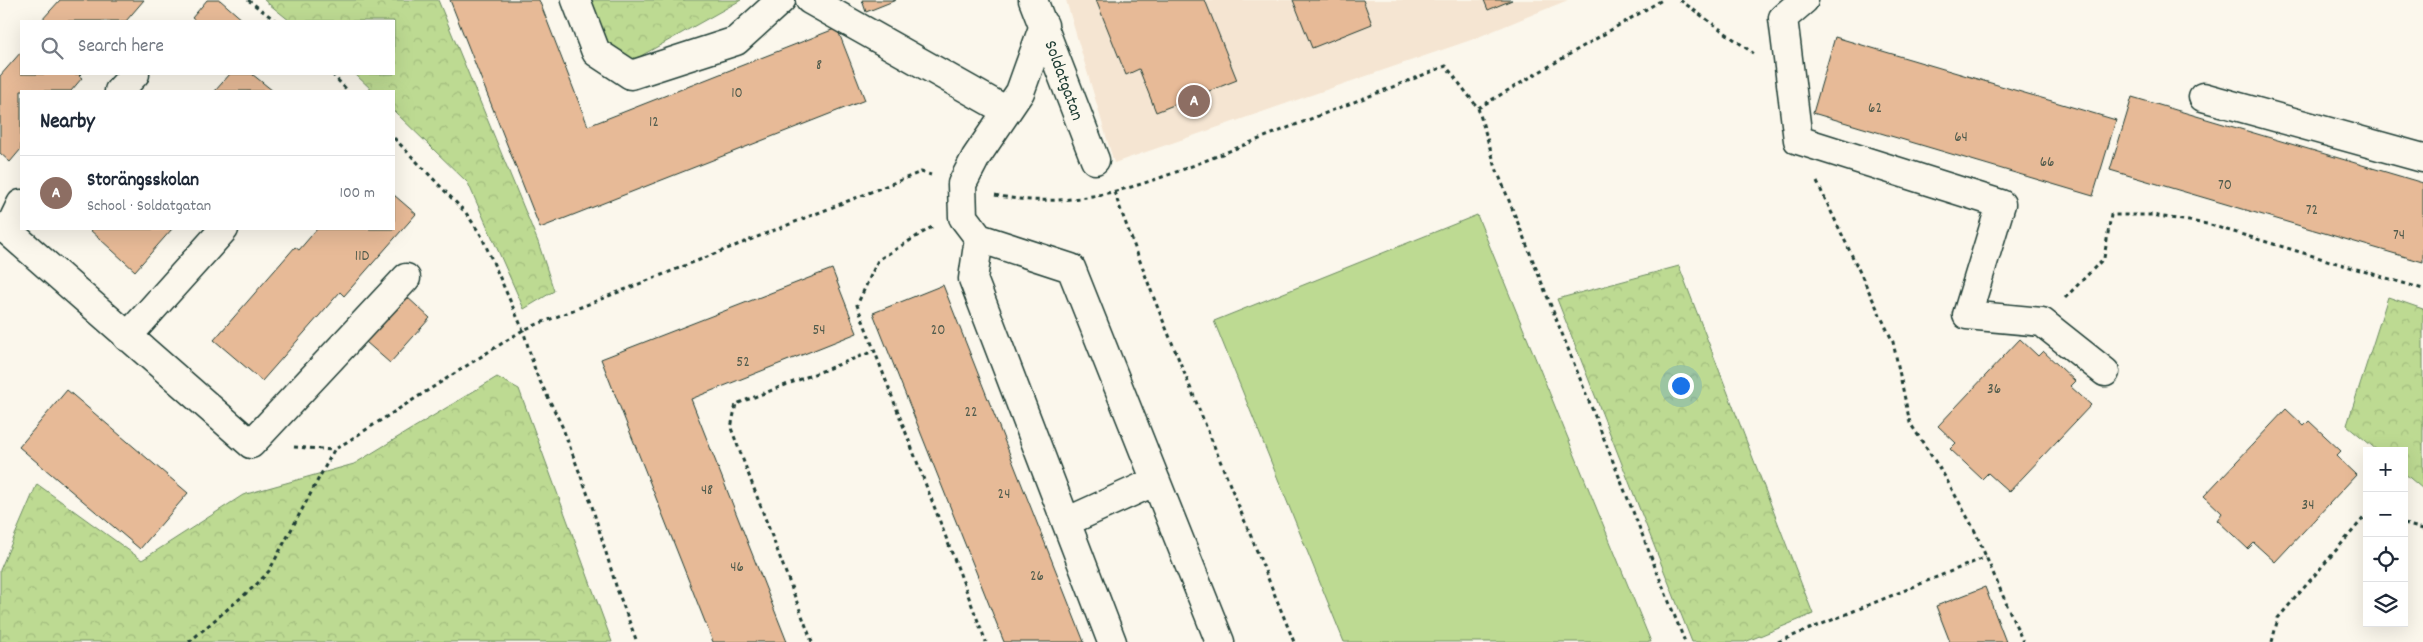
<!DOCTYPE html>
<meta charset="utf-8">
<style>
body{margin:0;font-family:Dekko,sans-serif;background:#f2f2f3;color:#1f2937}
.controls{position:absolute;right:15px;bottom:15px;display:grid;overflow:hidden;border-radius:0px;box-shadow:0 5px 20px #0002}
.controls button{width:45px;height:45px;display:grid;place-items:center;padding:0;border:0;border-bottom:1px solid #e0e1e3;background:#fff;color:#1f2937;font:25px sans-serif}
.you{position:absolute;left:1680px;top:385px;width:18px;height:18px;margin:-12px;border:4px solid #fff;border-radius:50%;background:#1a73e8;box-shadow:0 0 0 8px #1a73e833}
.badge{display:grid;place-items:center;width:32px;height:32px;border-radius:50%;background:#0f766e;color:#fff;font-size:16px;font-weight:700}
.pin{position:absolute;translate:-50% -50%;border:2px solid #fff;box-shadow:0 1px 5px #0006}
.list{margin:0;padding:0;list-style:none}
h2{display:flex;justify-content:space-between;align-items:center;height:65px;margin:0;padding:0 20px;font-size:21px}
h2 small{font-size:16px;font-weight:400;color:#747a83}
.list li{display:grid;grid-template-columns:32px 1fr auto;gap:15px;align-items:center;box-sizing:border-box;height:75px;padding:0 20px;border-top:1px solid #e0e1e3}
.list b{display:block;font-size:19px;white-space:nowrap}
.list p{margin:0;font-size:16px;white-space:nowrap;color:#747a83}
.list em{font-size:16px;font-style:normal;color:#747a83}
.icon{flex:none;width:28px;height:28px;fill:none;stroke:currentColor;stroke-width:2;stroke-linecap:round;stroke-linejoin:round}
.map{position:relative;flex:none;width:2423px;height:642px;overflow:hidden}
.search{position:absolute;background:#fff;box-shadow:0 5px 20px #0002;left:20px;top:20px;width:375px;height:55px;display:flex;align-items:center;gap:12px;box-sizing:border-box;padding:0 18px;border-radius:0px;color:#747a83;font-size:19px}
.panel{position:absolute;background:#fff;box-shadow:0 5px 20px #0002;left:20px;top:90px;width:375px;height:140px;border-radius:0px}
.map>svg:first-child{display:block}
</style>
<div class="map">
<svg width="2423" height="642" viewBox="0 0 2423 642">
<defs>
<pattern id="forest-crowns" width="20" height="18" patternUnits="userSpaceOnUse" patternTransform="scale(1.25)"><rect width="20" height="18" fill="#bdda92"/><path d="M2 6a3 3 0 1 1 6 0M12 15a3 3 0 1 1 6 0" fill="none" stroke="#a2bc7e"/></pattern>
</defs>
<rect width="100%" height="100%" fill="#fbf7ec"/>
<filter id="ink" filterUnits="userSpaceOnUse"><feTurbulence type="fractalNoise" baseFrequency=".02" numOctaves="2"/><feDisplacementMap in="SourceGraphic" scale="10" xChannelSelector="R" yChannelSelector="G"/><feConvolveMatrix kernelMatrix="1 2 1 2 8 2 1 2 1" color-interpolation-filters="sRGB"/></filter>
<g filter="url(#ink)">
<path fill="#f5e5d2" d="M1066 0H1568L1471 40 1114 163Z"/>
<path fill="url(#forest-crowns)" stroke="#6e8c63" d="M264 0H438L538 242 554 291 524 309 468 183 394 111V91H373L355 74H394V21H290Z
M584 0H741L630 62 603 46Z
M1679 266 1813 614 1745 642H1692L1557 299Z
M2388 297 2423 309V489L2404 473V451H2378L2347 425Z
M497 377 519 389 612 642H0V570L37 484 142 560 243 495 354 464Z"/>
<path fill="#bdda92" stroke="#6e8c63" d="M1477 215 1651 642H1344L1214 321Z"/>
<path fill="#e7ba97" stroke="#1f3d34" d="M60 0H144L126 21H41Z
M207 0H220L244 21H196L192 18Z
M450 0H539L588 126 837 28 865 100 540 228Z
M862 0H896L866 12Z
M1096 0H1205L1237 80 1156 112 1139 69 1126 75Z
M1293 0H1363L1372 24 1312 48Z
M1484 0H1512L1488 10Z
M1835 37 2116 120 2093 196 1813 113Z
M21 52V74H81L79 76 82 78 71 91H21V149L10 162 0 153V76Z
M230 74H252L273 91H215Z
M2132 97 2423 183V262L2110 170Z
M394 195 416 214 344 296 340 292 262 381 214 340 295 247 299 250 317 229H394Z
M89 229H172L135 271Z
M832 269 857 333 691 399 787 642H713L601 359Z
M943 285 1084 642H1004L873 313Z
M406 296 430 318 390 363 366 342Z
M2020 339 2038 356 2043 351 2075 381 2070 386 2091 405 2009 492 1988 473 1982 479 1950 449 1956 443 1938 426Z
M67 390 188 493 140 549 19 447Z
M2286 409 2304 426 2309 421 2341 451 2336 456 2356 475 2275 562 2254 543 2248 549 2217 520 2222 513 2204 496Z
M1985 587 2006 642H1950L1936 606Z"/>
<g fill="none" stroke-linecap="round" stroke-linejoin="round">
<g stroke="#1f3d34" stroke-width="31">
<path id="minor" d="M576 0 596 52 631 75 736 41 781 0
M810 0 1007 111
M1033 0 1095 160
M1804 0 1783 18 1798 140 2001 204 1967 315 2042 322 2105 372
M1044 25 1020 92 976 157 962 184 963 217 979 238 1071 268 1220 642
M119 91 135 74
M2203 97 2423 158
M0 228 8 231 251 444 406 278
M8 231 21 204
M979 238 973 279 1112 642
M127 337 224 229
M1066 522 1156 481"/>
</g>
<path stroke="#1f3d34" stroke-width="3" stroke-dasharray="4 4" stroke-linecap="butt" d="M248 0 276 21
M1680 0 1753 53
M332 74 348 91
M1478 108 1662 0
M394 138 466 213 481 235 523 330 536 373 562 426 591 503 617 589 637 642
M1817 182 1893 342 1910 423 1944 475 1974 529 2023 642
M1114 192 1155 301 1294 642
M995 195C1089 216 1177 171 1262 138 1323 114 1385 90 1446 66L1478 108 1496 168 1685 642
M932 227 878 260 857 305 986 642
M2065 298 2104 258 2111 215H2152L2207 224 2423 289
M294 447 334 450
M2404 524 2423 529
M189 642 257 584 269 571 334 450 523 330 921 172 931 175
M812 642 731 428 736 404 874 351
M1778 642 1986 557
M2272 642 2278 618 2367 514"/>
<use href="#minor" stroke="#fbf7ec" stroke-width="28"/>
</g>
</g>
<g text-anchor="middle" stroke-width="4" stroke-linejoin="round" paint-order="stroke">
<g font-size="15" fill="#515c4d">
<text x="819" y="69">8</text>
<text x="737" y="97">10</text>
<text x="1875" y="112">62</text>
<text x="654" y="126">12</text>
<text x="1961" y="141">64</text>
<text x="2047" y="166">66</text>
<text x="2225" y="189">70</text>
<text x="2312" y="214">72</text>
<text x="2399" y="239">74</text>
<text x="362" y="260">11D</text>
<text x="819" y="334">54</text>
<text x="938" y="334">20</text>
<text x="743" y="366">52</text>
<text x="1994" y="393">36</text>
<text x="971" y="416">22</text>
<text x="707" y="494">48</text>
<text x="1004" y="498">24</text>
<text x="2308" y="509">34</text>
<text x="737" y="571">46</text>
<text x="1037" y="580">26</text>
</g>
<g font-size="18" fill="#1f3d34" stroke="#fbf7ec">
<text transform="translate(1065 80) rotate(70)" y="6">Soldatgatan</text>
</g>
</g>
</svg>
<div class="controls">
<button>+</button>
<button>−</button>
<button><svg class="icon" aria-label="locate" viewBox="0 0 24 24"><circle cx="12" cy="12" r="6"/><path d="M12 2v4M12 18v4M2 12h4M18 12h4"/></svg></button>
<button><svg class="icon" aria-label="layers" viewBox="0 0 24 24"><path d="M12 4l9 5-9 5-9-5zM3 14l9 5 9-5"/></svg></button>
</div>
<div class="you"></div>
<div class="pin badge" style="left:1194px;top:101px;background:#8d6e63">A</div>
<div class="search"><svg class="icon" aria-label="search" viewBox="0 0 24 24"><circle cx="10" cy="10" r="6"/><path d="M15 15l6 6"/></svg>Search here</div>
<section class="panel">
<h2>Nearby<small></small></h2>
<ul class="list">
<li><span class="badge" style="background:#8d6e63">A</span><div><b>Storängsskolan</b><p>School · Soldatgatan</p></div><em>100 m</em></li>
</ul>
</section>
</div>
